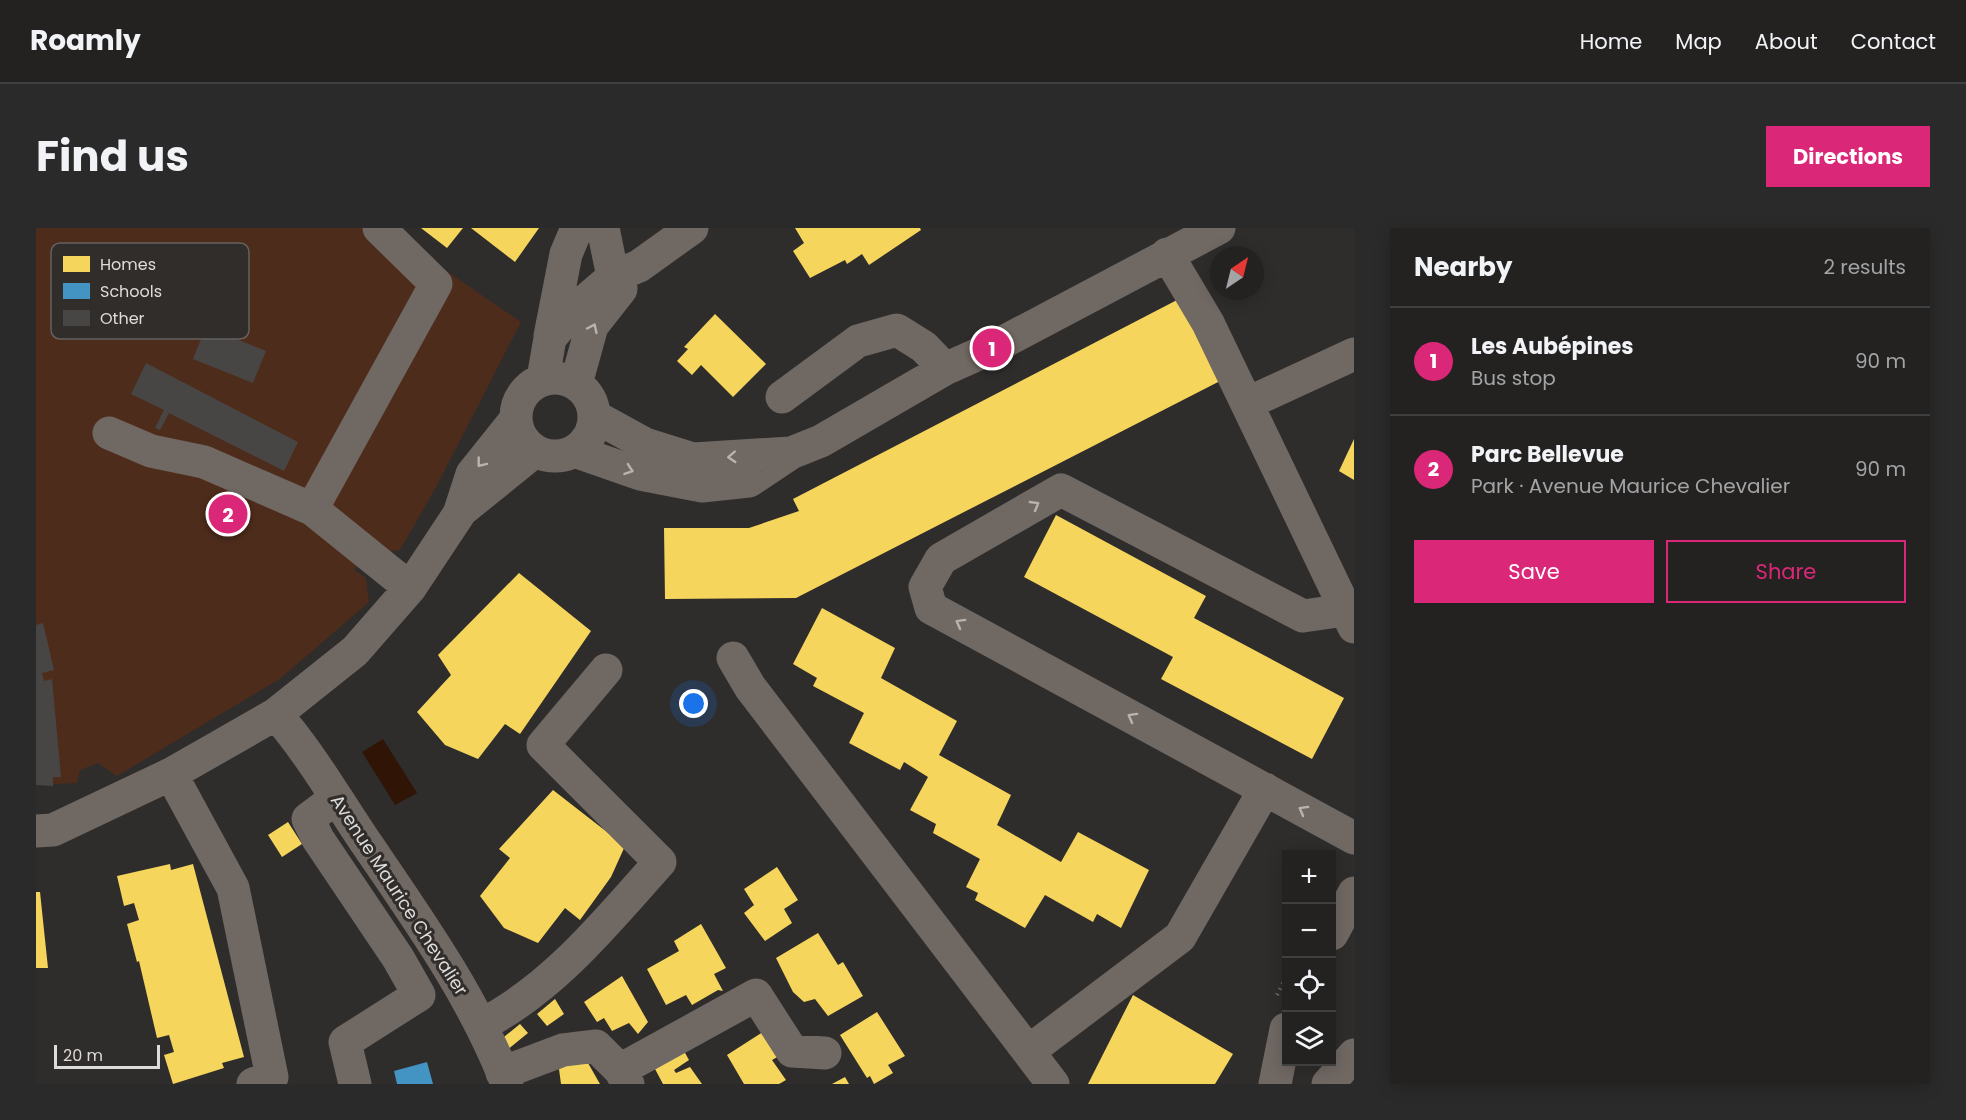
<!DOCTYPE html>
<meta charset="utf-8">
<style>
body{margin:0;font-family:Poppins,sans-serif;background:#2b2a2a;color:#f1f3f6}
.controls{position:absolute;right:18px;bottom:18px;display:grid;overflow:hidden;border-radius:0px;box-shadow:0 3px 15px #0003}
.controls button{width:54px;height:54px;display:grid;place-items:center;padding:0;border:0;border-bottom:2px solid #403f3f;background:#232221;color:#f1f3f6;font:30px sans-serif}
.compass{position:absolute;left:1174px;top:18px;width:54px;height:54px;border-radius:50%;background:#232221;box-shadow:0 3px 15px #0003;rotate:35deg}
.scale{position:absolute;left:18px;bottom:15px;width:106px;box-sizing:border-box;padding-left:6px;border:3px solid #dedcda;border-top:0;font-size:16px;line-height:21px;white-space:nowrap;color:#dedcda;-webkit-text-stroke:4px #302d2b;paint-order:stroke}
.you{position:absolute;left:658px;top:476px;width:21px;height:21px;margin:-15px;border:4px solid #fff;border-radius:50%;background:#1a73e8;box-shadow:0 0 0 9px #1a73e833}
.badge{display:grid;place-items:center;width:39px;height:39px;border-radius:50%;background:#db2777;color:#fff;font-size:20px;font-weight:700}
.pin{position:absolute;translate:-50% -50%;border:3px solid #fff;box-shadow:0 2px 6px #0006}
.list{margin:0;padding:0;list-style:none}
h2{display:flex;justify-content:space-between;align-items:center;height:78px;margin:0;padding:0 24px;font-size:26px}
h2 small{font-size:20px;font-weight:400;color:#a3a4a5}
.list li{display:grid;grid-template-columns:39px 1fr auto;gap:18px;align-items:center;box-sizing:border-box;height:108px;padding:0 24px;border-top:2px solid #403f3f}
.list b{display:block;font-size:22px;white-space:nowrap}
.list p{margin:0;font-size:20px;white-space:nowrap;color:#a3a4a5}
.list em{font-size:20px;font-style:normal;color:#a3a4a5}
.actions{display:flex;gap:12px;padding:18px 24px}
.actions a{flex:1;padding:14px 0;border:2px solid #db2777;border-radius:0px;text-align:center;font-size:21px;color:#db2777}
.actions .main{background:#db2777;color:#fff}
.icon{flex:none;width:33px;height:33px;fill:none;stroke:currentColor;stroke-width:2;stroke-linecap:round;stroke-linejoin:round}
.map{position:relative;flex:none;width:1318px;height:856px;overflow:hidden;border-radius:0px}
header{display:flex;align-items:center;gap:36px;box-sizing:border-box;height:84px;padding:0 30px;background:#232221;border-bottom:2px solid #403f3f}
header strong{font-size:28px}
nav{display:flex;gap:33px;margin-inline-start:auto;font-size:21px}
.intro{display:flex;align-items:center;justify-content:space-between;box-sizing:border-box;height:144px;padding:0 36px}
h1{margin:0;font-size:42px}
.button{padding:15px 27px;border-radius:0px;background:#db2777;color:#fff;font-size:21px;font-weight:700}
main{display:flex;gap:36px;padding:0 36px}
aside{flex:1;background:#232221;border-radius:0px;box-shadow:0 3px 15px #0003}
.map>svg:first-child{display:block}
</style>
<header>
<strong>Roamly</strong>
<nav><a>Home</a><a>Map</a><a>About</a><a>Contact</a></nav>
</header>
<div class="intro"><h1>Find us</h1><a class="button">Directions</a></div>
<main>
<div class="map">
<svg width="1318" height="856" viewBox="0 0 1318 856">
<rect width="100%" height="100%" fill="#2f2d2c"/>
<path fill="#4e2c1b" d="M0 0H360L358 7 485 94 400 259 364 322 330 325 318 342 330 350 333 374 245 450 81 548 62 535 44 542 41 555 0 557Z"/>
<path fill="#301406" d="M347 511 381 565 359 577 326 524Z"/>
<path fill="#f6d55c" d="M385 0H427L411 20Z
M435 0H503L479 34Z
M759 0H884L885 2 833 37 826 26 811 36 809 32 774 50 757 23 768 15Z
M1141 72 1186 152 760 370 629 371 628 300H713L763 283 757 271Z
M679 86 730 136 697 169 665 137 656 147 641 133 652 121 648 119Z
M1318 211V252L1303 243Z
M1020 287 1170 368 1158 390 1308 470 1276 531 1125 451 1137 429 988 349Z
M483 345 555 403 484 506 469 496 442 531 409 517 381 484 415 447 402 427Z
M786 380 859 420 845 450 921 493 903 527 975 567 961 597 1025 634 1042 604 1113 642 1085 700 1061 686 1057 694 1009 667 989 700 939 672 942 665 930 659 944 631 897 605 900 596 874 582 892 549 868 534 864 542 813 515 828 485 777 458 781 450 757 436Z
M517 562 589 618 575 649 544 692 529 680 502 715 468 700 444 668 474 630 463 621Z
M252 594 266 616 246 629 232 607Z
M134 636 135 642 157 636 208 829 186 835 188 840 137 856 128 827 138 824 133 807 121 810 103 733 101 734 91 696 103 692 98 675 88 678 81 648Z
M741 639 762 672 748 681 756 695 729 713 708 685 718 677 708 661Z
M0 664H4L12 740H0Z
M665 696 690 740 678 746 687 763 682 762 656 777 650 767 630 777 611 741 643 723 638 713Z
M782 705 802 737 807 734 827 768 792 788 779 771 768 774 757 764 740 730Z
M586 748 612 794 602 806 593 795 576 803 568 790 561 794 548 774Z
M1097 767 1197 826 1179 856H1052Z
M519 771 528 786 511 798 501 786Z
M841 784 869 828 852 837 857 845 838 856 834 848 831 850 804 807Z
M484 796 492 805 471 822 463 813Z
M730 802 745 827 736 832 750 852 743 856H708L691 827Z
M648 823 653 832 638 842 640 845 654 839 666 856H627L619 841Z
M548 828 564 856H525L523 841Z
M809 849 813 856H796Z"/>
<path fill="#4393c3" d="M391 834 397 856H361L358 843Z"/>
<path fill="#474645" d="M170 99 230 123 217 155 157 131Z
M110 135 262 214 248 243 133 185 124 202 119 200 128 182 95 166Z
M7 395 18 442 6 445 8 453 16 451 25 549H17V558L0 557V397Z"/>
<g fill="none" stroke-linecap="round" stroke-linejoin="round">
<path stroke="#706a68" stroke-width="4" stroke-dasharray="1.5 4.5" stroke-linecap="butt" d="M1241 767 1250 749"/>
<path stroke="#706863" stroke-width="33" d="M567 0 577 49
M1131 26 1172 95 1318 399
M514 108 530 26 541 0
M480 189a39 39 0 1 1 78 0a39 39 0 1 1-78 0Z
M507 151 514 110 536 84 577 49 603 38 656 0
M540 156 556 98 585 61
M746 169 822 113 861 102 888 119 909 141
M1212 175 1318 126
M558 188 609 216 657 231 754 225
M73 205 115 223 168 234 276 281 374 360
M538 223 604 246 666 258 713 253 755 225 785 213 909 141 956 120 1183 0
M276 281 400 56 343 0
M426 282 499 223
M1309 382 1267 388 1025 262 905 331 889 359 895 380 1318 610
M697 430 714 459 1017 856
M240 486C273 524 298 567 326 609 379 687 437 767 471 856
M135 546 197 660 236 849 217 856
M300 570 272 591 282 611 362 730 383 767 309 814 319 856
M0 603 17 602 135 546 240 486 319 423 374 360 423 286 436 246 480 191
M1296 706 1318 665
M445 797C518 760 570 694 624 634L507 517 570 442
M993 823 1144 709 1229 561
M584 842 720 767 756 823 789 825
M466 845 527 822 560 818 584 842 592 856
M1239 856 1250 801
M1292 856 1318 827"/>
</g>
<defs><path id="oneway-chevron" d="M-2-3.5L2.5 0L-2 3.5" fill="none" stroke-width="1.6" stroke-linecap="round" stroke-linejoin="round" transform="scale(1.5)"/></defs>
<g stroke="#b8b3b0">
<use href="#oneway-chevron" transform="translate(557 100) rotate(-65)"/>
<use href="#oneway-chevron" transform="translate(696 229) rotate(177)"/>
<use href="#oneway-chevron" transform="translate(445 235) rotate(128)"/>
<use href="#oneway-chevron" transform="translate(593 242) rotate(19)"/>
<use href="#oneway-chevron" transform="translate(999 277) rotate(-30)"/>
<use href="#oneway-chevron" transform="translate(924 395) rotate(-151)"/>
<use href="#oneway-chevron" transform="translate(1096 489) rotate(-151)"/>
<use href="#oneway-chevron" transform="translate(1267 582) rotate(-151)"/>
</g>
<g text-anchor="middle" stroke-width="6" stroke-linejoin="round" paint-order="stroke">
<g font-size="18" fill="#dedcda" stroke="#302d2b">
<text transform="translate(363 667) rotate(57)" y="6">Avenue Maurice Chevalier</text>
</g>
</g>
<rect x="15" y="15" width="198" height="96" rx="9" fill="#302d2b" stroke="#646260" stroke-width="1.5"/>
<rect x="27" y="28" width="27" height="16" fill="#f6d55c"/>
<rect x="27" y="55" width="27" height="16" fill="#4393c3"/>
<rect x="27" y="82" width="27" height="16" fill="#474645"/>
<g font-size="16" fill="#dedcda">
<text x="64" y="42">Homes</text>
<text x="64" y="69">Schools</text>
<text x="64" y="96">Other</text>
</g>
</svg>
<div class="controls">
<button>+</button>
<button>−</button>
<button><svg class="icon" aria-label="locate" viewBox="0 0 24 24"><circle cx="12" cy="12" r="6"/><path d="M12 2v4M12 18v4M2 12h4M18 12h4"/></svg></button>
<button><svg class="icon" aria-label="layers" viewBox="0 0 24 24"><path d="M12 4l9 5-9 5-9-5zM3 14l9 5 9-5"/></svg></button>
</div>
<svg class="compass" viewBox="-18 -18 36 36"><path d="M0-13l5 13h-10z" fill="#e53935"/><path d="M0 13l5-13h-10z" fill="#a3a4a5"/></svg>
<div class="scale">20 m</div>
<div class="you"></div>
<div class="pin badge" style="left:956px;top:120px">1</div>
<div class="pin badge" style="left:192px;top:286px">2</div>
</div>
<aside>
<h2>Nearby<small>2 results</small></h2>
<ul class="list">
<li><span class="badge">1</span><div><b>Les Aubépines</b><p>Bus stop</p></div><em>90 m</em></li>
<li><span class="badge">2</span><div><b>Parc Bellevue</b><p>Park · Avenue Maurice Chevalier</p></div><em>90 m</em></li>
</ul>
<div class="actions"><a class="main">Save</a><a>Share</a></div>
</aside>
</main>
